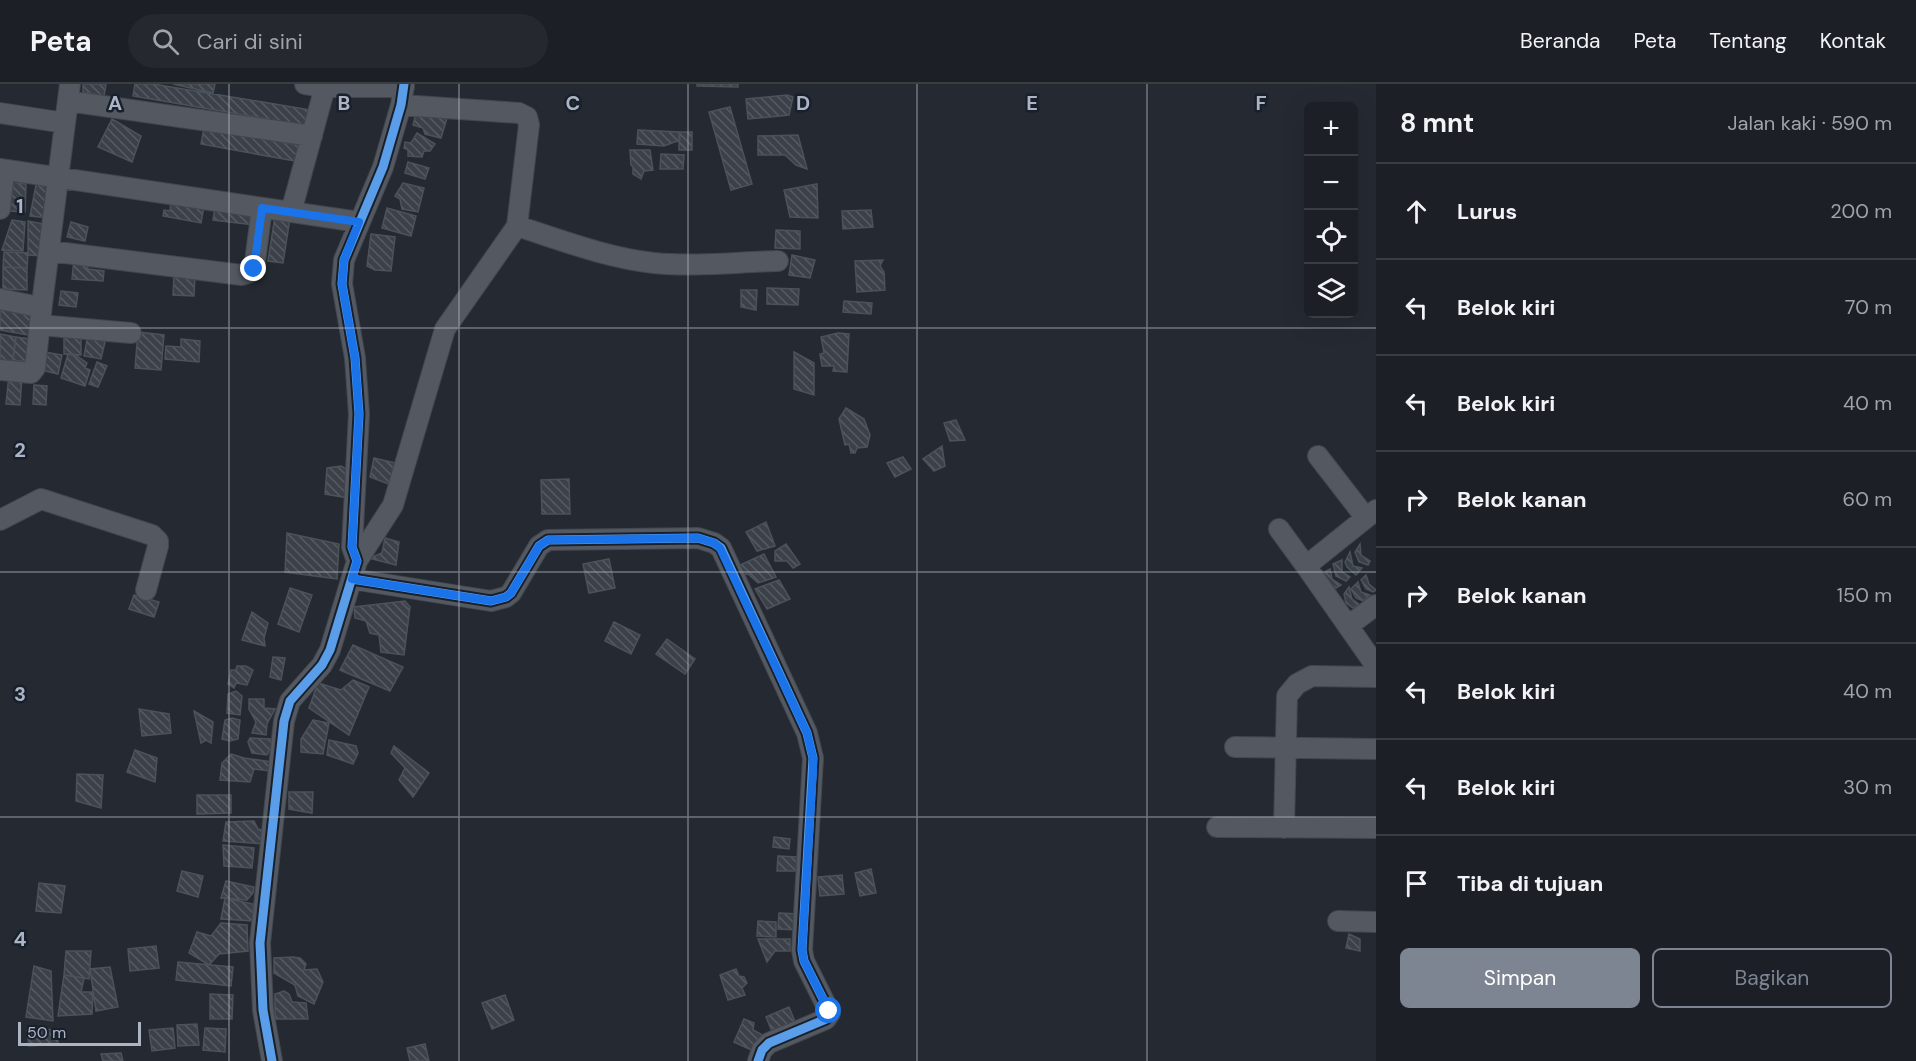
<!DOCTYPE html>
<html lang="id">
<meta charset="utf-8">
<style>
body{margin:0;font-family:"DM Sans",sans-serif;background:#25282e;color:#f1f3f6}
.controls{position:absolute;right:18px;top:18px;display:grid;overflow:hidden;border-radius:9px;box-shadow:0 6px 24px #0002}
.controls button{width:54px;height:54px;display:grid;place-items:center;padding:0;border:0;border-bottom:2px solid #3a3e43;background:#1c2026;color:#f1f3f6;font:30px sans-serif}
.scale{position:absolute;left:18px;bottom:15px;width:123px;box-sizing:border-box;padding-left:6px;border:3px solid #adb5c5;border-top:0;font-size:16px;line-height:21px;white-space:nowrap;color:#adb5c5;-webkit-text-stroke:4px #18202d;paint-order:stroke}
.stop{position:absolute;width:18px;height:18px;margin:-14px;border:4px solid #1a73e8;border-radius:50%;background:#fff}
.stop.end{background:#1a73e8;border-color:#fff;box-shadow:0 2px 6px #0008}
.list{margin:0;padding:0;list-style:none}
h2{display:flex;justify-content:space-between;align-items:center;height:78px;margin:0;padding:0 24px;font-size:26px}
h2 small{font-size:20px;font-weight:400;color:#a0a3a7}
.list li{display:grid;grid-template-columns:39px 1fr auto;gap:18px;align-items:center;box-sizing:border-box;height:96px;padding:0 24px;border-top:2px solid #3a3e43}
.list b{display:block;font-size:22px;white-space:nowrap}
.list em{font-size:20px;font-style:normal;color:#a0a3a7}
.actions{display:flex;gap:12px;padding:18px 24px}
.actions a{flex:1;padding:14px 0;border:2px solid #7d8492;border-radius:9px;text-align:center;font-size:21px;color:#7d8492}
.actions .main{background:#7d8492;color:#fff}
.icon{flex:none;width:33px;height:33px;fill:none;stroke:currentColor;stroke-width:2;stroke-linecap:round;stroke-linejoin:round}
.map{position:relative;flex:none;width:1376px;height:977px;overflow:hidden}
header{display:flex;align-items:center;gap:36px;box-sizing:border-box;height:84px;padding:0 30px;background:#1c2026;border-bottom:2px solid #3a3e43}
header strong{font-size:28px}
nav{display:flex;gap:33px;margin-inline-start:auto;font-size:21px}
.search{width:420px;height:54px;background:#25282e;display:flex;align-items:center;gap:15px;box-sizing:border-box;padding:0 21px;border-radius:33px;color:#a0a3a7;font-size:22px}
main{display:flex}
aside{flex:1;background:#1c2026}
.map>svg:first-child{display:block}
</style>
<header>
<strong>Peta</strong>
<div class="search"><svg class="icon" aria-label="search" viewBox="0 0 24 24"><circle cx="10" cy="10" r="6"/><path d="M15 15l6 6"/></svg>Cari di sini</div>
<nav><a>Beranda</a><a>Peta</a><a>Tentang</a><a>Kontak</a></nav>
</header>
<main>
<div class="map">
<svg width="1376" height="977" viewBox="0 0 1376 977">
<defs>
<pattern id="building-back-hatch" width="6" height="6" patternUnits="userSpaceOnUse" patternTransform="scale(1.5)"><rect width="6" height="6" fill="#3c4149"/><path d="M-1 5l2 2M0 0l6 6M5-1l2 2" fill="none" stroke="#565a62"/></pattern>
</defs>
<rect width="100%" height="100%" fill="#252a32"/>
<path fill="url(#building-back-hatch)" stroke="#4c525a" stroke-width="1.5" d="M83 0H106L104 12 83 8Z
M135 0H153L311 26 308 42 133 12Z
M173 0H215L213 9Z
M697 0H738V3L697 2Z
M787 11 793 13 789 31 748 35 746 15Z
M730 23 752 100 731 106 709 28Z
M417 26 447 34 441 54 425 50 423 44 413 41Z
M112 35 141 52 132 78 98 63Z
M204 44 304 62 300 78 201 60Z
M638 46 679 48 680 56 664 62 637 60Z
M679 48H692V66H679Z
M417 49 435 60 430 67H424L422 73 408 72V66L404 64 405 58 411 59Z
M798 51 807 85 796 81 785 71H758V52Z
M630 66H650L653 86 644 87 641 95 633 90V83L631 81Z
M661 70 684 71 683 85H660Z
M408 78 429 84 425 95 405 89Z
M13 98 26 100 25 128 10 127Z
M403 99 424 104 418 128 402 125 400 115 395 112Z
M817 100 818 134 790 133 784 106Z
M36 101 51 103 50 134 30 132Z
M171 116 204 122 201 139 163 132 164 126 170 127Z
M215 123 255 129 254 141 213 136Z
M387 124 416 132 411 152 382 144Z
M871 126 873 143 843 145 842 127Z
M275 132 290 134 283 179 268 177Z
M12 136 25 138 23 167 2 166Z
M28 137 44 140 43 172 28 171Z
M71 138 88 143 85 157 67 153Z
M776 146 800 147V165L775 164Z
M371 150 395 153 391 187 375 186 367 182Z
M4 168 28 169 27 184 3 183Z
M792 171 815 176 810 194 789 191Z
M74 175 85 176 88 185 104 187 103 197 72 195Z
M883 176 880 182 884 188 885 206 857 208 855 177Z
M3 183 27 184V206L3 205Z
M174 192H195L194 212 173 211Z
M767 204 799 205 798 221 767 220Z
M741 206H757L756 226 741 223Z
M61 207 78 209 76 223 59 221Z
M844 217 872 219 871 230 843 228Z
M0 219 38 226 33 252 0 246Z
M138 248 164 251 161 286 135 284Z
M838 249 849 250 847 288 833 287 834 282H822L820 270 824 269 821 253Z
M0 250 16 253 12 280 0 278Z
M64 250H81V271L64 270Z
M88 250 106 254 101 275 84 272Z
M16 253 36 256 32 279 13 276Z
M181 255 200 257 199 278 165 275 166 262 181 263Z
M45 268 62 271 58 290 41 286Z
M794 268 814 279V311L794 305Z
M68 270H74L87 279 85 284 90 286 85 302 61 294Z
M97 278 107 282 98 303 89 300Z
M9 291 22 292 20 321 6 320Z
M34 301 47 302 46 321 33 320Z
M846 324 864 335 870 351 867 363 857 364 855 369H851L849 360 845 361 839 335Z
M956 336 965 356 950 357 944 339Z
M942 362 945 382 934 387 923 375Z
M903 373 911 385 895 393 887 379Z
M374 374 400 380 394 402 370 393Z
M341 382 348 386 349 414 325 410 327 384Z
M569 395 570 430H542L541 396Z
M766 438 775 462 757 467 746 448Z
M287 449 339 460 337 495 285 488Z
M385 454 399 458 396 481 369 474 382 469Z
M786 460 800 480 793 484 787 477H775V467Z
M1360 460 1361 471 1370 477 1368 481 1359 478 1355 468Z
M1350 468 1353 482 1362 484 1356 491 1347 483 1345 478Z
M764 470 776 493 758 499 748 490 740 491 738 482Z
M609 475 615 504 589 509 583 480Z
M1342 476V488L1350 493 1346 497 1336 492 1333 480Z
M1330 485 1332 495 1341 501 1336 504 1325 497V488Z
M1366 491 1369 500 1376 506 1373 508 1366 505 1361 496Z
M779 496 790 515 767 525 755 505Z
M1358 498 1361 508 1370 511 1363 517 1356 514 1351 505Z
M1349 503 1352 515 1360 521 1353 524 1346 519 1344 510Z
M290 504 312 511 299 548 278 540Z
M134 511 159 518 154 533 129 525Z
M405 517 410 523 404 571 381 568 379 551 370 549 366 537 355 534 354 523Z
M252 528 268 539 264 554 265 562 242 556Z
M614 538 640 551 631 570 605 557Z
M667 555 695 575 685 590 656 570Z
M353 561 403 583 390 607 340 586Z
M273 573 285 574 281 596 270 593Z
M237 582H246L253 586 247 601 236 599 234 604 228 600 231 586H236Z
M353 596 369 603 349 651 309 624 318 599 341 606Z
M236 607 242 612 240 631 227 629 228 610Z
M249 615H264V624L275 625 267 640 266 651 252 649 256 638 249 625Z
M139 625 169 630 171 649 142 652Z
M194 627 213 638 211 659 206 656 201 659Z
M232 634 240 636 238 655 230 657 222 655 225 636Z
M313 636 329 639 323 670 301 668V655Z
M250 654 272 655V661L267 671 252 669 248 658Z
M329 656 356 662 358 669 353 680 327 671Z
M394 662 429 689 413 713 399 696 405 684 391 669Z
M135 666 157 674 155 698 127 688Z
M231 670 244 674 273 678 270 687 254 685 250 698 220 696 222 679Z
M77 690 103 691 101 724 76 717Z
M289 708H313L312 729 289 725Z
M197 711H231V729L197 730Z
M254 737 258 745 268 747 266 760 223 757 226 738Z
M774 753 790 755 789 765 773 763Z
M223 761 254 764 252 784 224 782Z
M778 772 797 773V787H777Z
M871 785 876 809 860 812 855 789Z
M182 787 203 792 198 813 177 807Z
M842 791 844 810 820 812 818 793Z
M226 797 254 803 253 809 247 816 221 814Z
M39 799 65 802 61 829 36 827Z
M225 814 253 820 254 837 221 835Z
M779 829 799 830 798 846 778 845Z
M758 837 776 838V853L757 852Z
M221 839 247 841 248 867 219 870 209 881 189 869 197 848 211 852Z
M1349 850 1360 855V867L1346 864Z
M758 855H790V867H775L767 878Z
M156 862 159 884 130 887 128 865Z
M66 867H91L89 895 64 891Z
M293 873 300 874 306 880 304 886 317 885 323 898 314 920 298 912 295 901 274 889V874Z
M178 878 233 883 231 902 176 896Z
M34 882 51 887 53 937 26 933Z
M110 883 118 923 96 927 90 885Z
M736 885 739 892 744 893 747 899 742 904 745 911 728 916 720 891Z
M64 891 84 894 81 908H93L92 930 58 932Z
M284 907 289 910 292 918 306 919 308 935H275V910Z
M210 910 233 911 232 935H210Z
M505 911 514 936 492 945 482 919Z
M789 923 796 940 773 950 766 933Z
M744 935 754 939 753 946 766 953 758 969 734 958Z
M197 940 199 961 178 962 177 941Z
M173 944 175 964 152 967 149 946Z
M205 944 226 945 225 968 203 966Z
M57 945 58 960 29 962 27 947Z
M425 960 429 977H410L407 964Z
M121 969 123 977H103L101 970Z"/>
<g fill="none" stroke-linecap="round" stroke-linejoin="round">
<g stroke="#42464d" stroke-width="22">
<path id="street" d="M305 0 325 3
M68 17 312 52
M0 29 65 39
M0 85 359 138
M0 125 4 86
M291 128 325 3H404
M517 142C561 156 607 174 654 179 695 183 737 178 778 177
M49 167 242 191 249 189 254 185 262 124
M0 215 39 223 42 220 70 0
M40 241 131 249
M0 286 31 289 35 284 42 220
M1318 372 1366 434
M1376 426 1306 482 1376 582
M0 436 41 415 152 451 158 457V462L146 506
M1279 445 1306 482
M357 477 393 421 445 245 517 142 529 41 527 33 519 29 401 21
M352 495 491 517 506 513 511 509 539 462 548 456 698 454 714 459 721 464 807 649 813 674 802 866 804 877 830 929 826 935 769 959 762 966 758 977
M1348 542 1376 521
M1235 663 1376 665
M1217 743 1376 744
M1284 744 1287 612 1297 600 1312 592 1376 593
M1338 837 1376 838
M272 977 263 926 260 859 284 637 290 617 322 581 330 566 357 477 352 463 359 330 355 274 342 200 344 176 383 83 401 21 404 0"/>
</g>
<use href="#street" stroke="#545961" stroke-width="20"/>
<g stroke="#18202d" stroke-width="13">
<path id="cycleway" d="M352 495 491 517 506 513 511 509 539 462 548 456 698 454 714 459 721 464 807 649 813 674 802 866 804 877 830 929 826 935 769 959 762 966 758 977
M272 977 263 926 260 859 284 637 290 617 322 581 330 566 357 477 352 463 359 330 355 274 342 200 344 176 383 83 401 21 404 0"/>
</g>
<use href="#cycleway" stroke="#5a9eea" stroke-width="9"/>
</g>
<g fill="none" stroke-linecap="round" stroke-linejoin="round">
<path stroke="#1a73e8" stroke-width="8" d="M254 185 262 124 359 138 344 176 342 200 355 274 359 330 352 463 357 477 352 495 491 517 506 513 511 509 539 462 548 456 698 454 714 459 720 464 807 649 813 674V686L802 866 804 877 829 927"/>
</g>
<path fill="none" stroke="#adb5c5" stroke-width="1.5" stroke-opacity="0.55" d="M229 0V977M459 0V977M688 0V977M917 0V977M1147 0V977M0 244H1376M0 488H1376M0 733H1376"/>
<g font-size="20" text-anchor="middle" font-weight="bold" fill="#adb5c5" stroke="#18202d" stroke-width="5" stroke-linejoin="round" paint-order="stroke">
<text x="115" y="26">A</text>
<text x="344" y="26">B</text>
<text x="573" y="26">C</text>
<text x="803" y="26">D</text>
<text x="1032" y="26">E</text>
<text x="1261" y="26">F</text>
<text x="20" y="129">1</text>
<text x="20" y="373">2</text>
<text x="20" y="617">3</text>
<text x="20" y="862">4</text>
</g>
</svg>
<div class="controls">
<button>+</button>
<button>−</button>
<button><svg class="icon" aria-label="locate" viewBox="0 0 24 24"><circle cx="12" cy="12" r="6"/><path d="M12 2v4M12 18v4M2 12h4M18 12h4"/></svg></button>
<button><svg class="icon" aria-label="layers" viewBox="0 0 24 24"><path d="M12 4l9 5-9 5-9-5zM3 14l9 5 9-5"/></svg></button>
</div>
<div class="scale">50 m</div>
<div class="stop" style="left:829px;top:927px"></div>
<div class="stop end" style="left:254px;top:185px"></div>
</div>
<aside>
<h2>8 mnt<small>Jalan kaki · 590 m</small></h2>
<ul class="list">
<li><svg class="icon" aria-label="ahead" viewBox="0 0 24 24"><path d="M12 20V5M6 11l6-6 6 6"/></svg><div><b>Lurus</b></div><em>200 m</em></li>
<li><svg class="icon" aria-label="left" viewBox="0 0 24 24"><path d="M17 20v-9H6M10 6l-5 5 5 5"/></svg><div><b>Belok kiri</b></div><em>70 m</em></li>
<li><svg class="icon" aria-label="left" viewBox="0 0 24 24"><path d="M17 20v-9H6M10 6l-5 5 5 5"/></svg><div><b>Belok kiri</b></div><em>40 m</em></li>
<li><svg class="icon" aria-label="right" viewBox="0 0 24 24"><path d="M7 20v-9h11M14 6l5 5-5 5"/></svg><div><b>Belok kanan</b></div><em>60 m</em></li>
<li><svg class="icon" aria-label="right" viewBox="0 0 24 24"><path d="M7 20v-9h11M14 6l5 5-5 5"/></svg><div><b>Belok kanan</b></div><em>150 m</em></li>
<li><svg class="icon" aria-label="left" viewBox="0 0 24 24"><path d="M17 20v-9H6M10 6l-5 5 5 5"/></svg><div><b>Belok kiri</b></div><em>40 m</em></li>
<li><svg class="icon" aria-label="left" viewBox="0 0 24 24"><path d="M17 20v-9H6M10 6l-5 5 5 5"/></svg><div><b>Belok kiri</b></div><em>30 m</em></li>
<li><svg class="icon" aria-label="arrive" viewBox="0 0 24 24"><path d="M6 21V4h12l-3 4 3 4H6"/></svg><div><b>Tiba di tujuan</b></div></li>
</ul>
<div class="actions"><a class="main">Simpan</a><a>Bagikan</a></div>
</aside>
</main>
